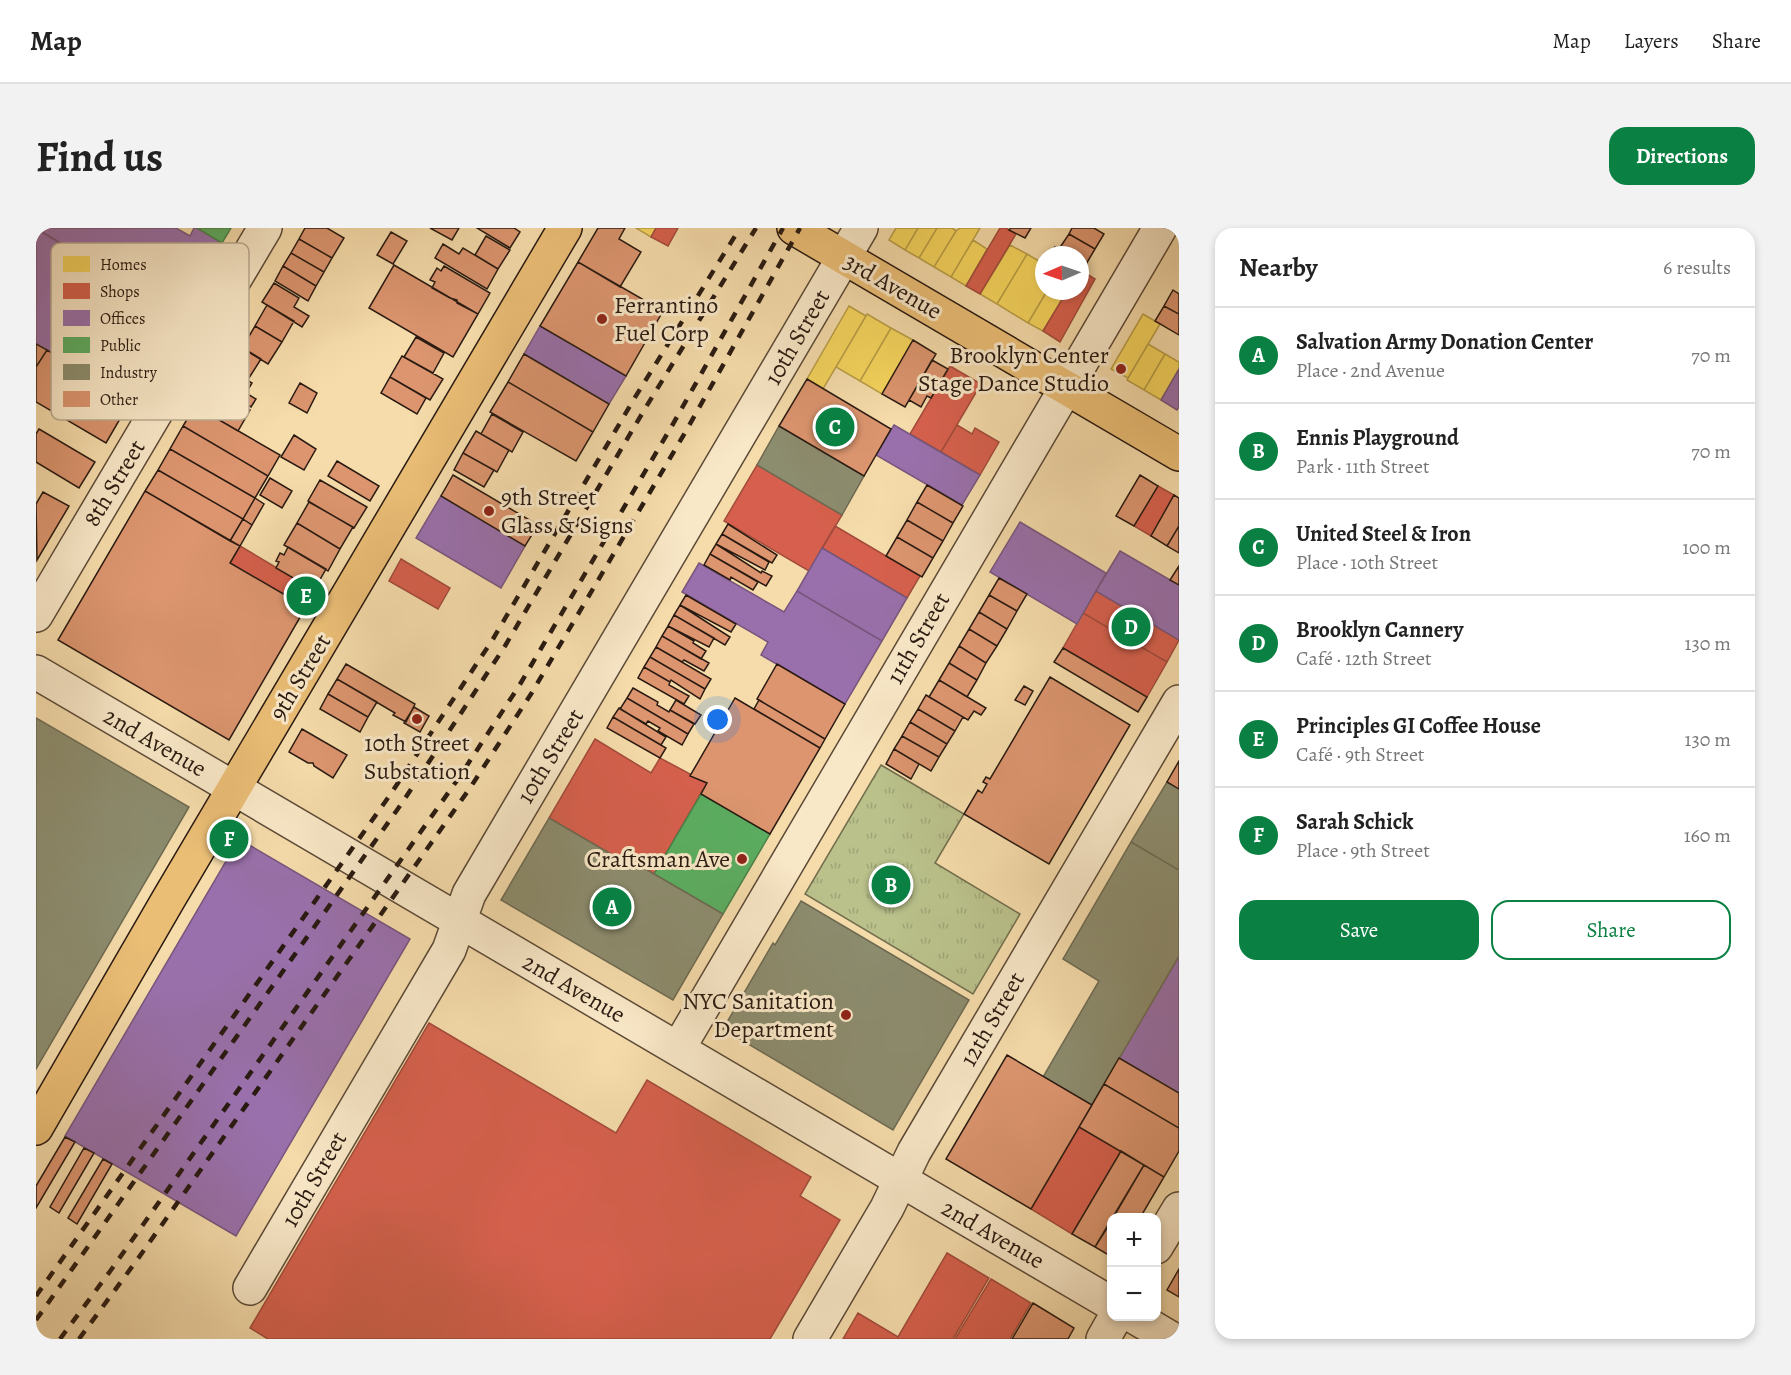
<!DOCTYPE html>
<meta charset="utf-8">
<style>
body{margin:0;font-family:Alegreya,serif;background:#f2f2f2;color:#222}
.controls{position:absolute;right:18px;bottom:18px;display:grid;overflow:hidden;border-radius:12px;box-shadow:0 3px 9px #0003}
.controls button{width:54px;height:54px;display:grid;place-items:center;padding:0;border:0;border-bottom:2px solid #e0e0e0;background:#fff;color:#222;font:30px sans-serif}
.compass{position:absolute;left:999px;top:18px;width:54px;height:54px;border-radius:50%;background:#fff;box-shadow:0 3px 9px #0003;rotate:268deg}
.you{position:absolute;left:682px;top:492px;width:21px;height:21px;margin:-15px;border:4px solid #fff;border-radius:50%;background:#1a73e8;box-shadow:0 0 0 9px #1a73e833}
.badge{display:grid;place-items:center;width:39px;height:39px;border-radius:50%;background:#0b8043;color:#fff;font-size:20px;font-weight:700}
.pin{position:absolute;translate:-50% -50%;border:3px solid #fff;box-shadow:0 2px 6px #0006}
.list{margin:0;padding:0;list-style:none}
h2{display:flex;justify-content:space-between;align-items:center;height:78px;margin:0;padding:0 24px;font-size:26px}
h2 small{font-size:20px;font-weight:400;color:#767676}
.list li{display:grid;grid-template-columns:39px 1fr auto;gap:18px;align-items:center;box-sizing:border-box;height:96px;padding:0 24px;border-top:2px solid #e0e0e0}
.list b{display:block;font-size:22px;white-space:nowrap}
.list p{margin:0;font-size:20px;white-space:nowrap;color:#767676}
.list em{font-size:20px;font-style:normal;color:#767676}
.actions{display:flex;gap:12px;padding:18px 24px}
.actions a{flex:1;padding:14px 0;border:2px solid #0b8043;border-radius:18px;text-align:center;font-size:21px;color:#0b8043}
.actions .main{background:#0b8043;color:#fff}
.map{position:relative;flex:none;width:1143px;height:1111px;overflow:hidden;border-radius:18px}
header{display:flex;align-items:center;gap:36px;box-sizing:border-box;height:84px;padding:0 30px;background:#fff;border-bottom:2px solid #e0e0e0}
header strong{font-size:28px}
nav{display:flex;gap:33px;margin-inline-start:auto;font-size:21px}
.intro{display:flex;align-items:center;justify-content:space-between;box-sizing:border-box;height:144px;padding:0 36px}
h1{margin:0;font-size:42px}
.button{padding:15px 27px;border-radius:18px;background:#0b8043;color:#fff;font-size:21px;font-weight:700}
main{display:flex;gap:36px;padding:0 36px}
aside{flex:1;background:#fff;border-radius:18px;box-shadow:0 3px 9px #0003}
.map>svg:first-child{display:block}
</style>
<header>
<strong>Map</strong>
<nav><a>Map</a><a>Layers</a><a>Share</a></nav>
</header>
<div class="intro"><h1>Find us</h1><a class="button">Directions</a></div>
<main>
<div class="map">
<svg width="1143" height="1111" viewBox="0 0 1143 1111">
<defs>
<pattern id="park-tufts" width="24" height="20" patternUnits="userSpaceOnUse" patternTransform="scale(1.5)"><rect width="24" height="20" fill="#bac18b"/><path d="M3 7l-1-3M5 7V3M7 7l1-3M15 17l-1-3M17 17v-4M19 17l1-3" fill="none" stroke="#a0a577"/></pattern>
</defs>
<rect width="100%" height="100%" fill="#f6dcab"/>
<filter id="stains"><feTurbulence type="fractalNoise" baseFrequency=".00333" numOctaves="4"/><feColorMatrix values="0 0 0 0 .2 0 0 0 0 .09 0 0 0 0 .02 0 0 0 .5 -.17"/></filter>
<radialGradient id="worn" r=".72"><stop offset=".6" stop-color="#630" stop-opacity="0"/><stop offset="1" stop-color="#630" stop-opacity=".3"/></radialGradient>
<path fill="url(#park-tufts)" stroke="#726e4e" stroke-width="1.5" d="M845 537 928 586 899 635 984 686 937 766 769 666Z"/>
<path fill="#f6d55c" stroke="#b89d46" stroke-width="1.5" d="M600 0H620L615 9Z
M860 0H882L869 22 853 12Z
M882 0H901L883 30 869 22Z
M901 0H916L920 3 898 39 883 30Z
M924 0H944L915 49 898 39 920 3Z
M937 12 951 21 930 58 915 49Z
M974 17 991 26 961 76 944 66Z
M991 26 1008 36V63H1011L992 95 961 76Z
M1011 63H1023L1029 67 1007 103 992 95Z
M813 78 830 88 787 161 771 151Z
M831 86 855 100 824 153 800 139Z
M1107 86 1124 96 1092 150 1075 141Z
M855 100 877 112 846 166 824 153Z
M1112 116 1129 126 1108 162 1091 152Z
M1129 126 1143 134V141L1125 172 1108 162Z"/>
<path fill="#d6604d" stroke="#a24b3b" stroke-width="1.5" d="M620 0H642L632 18 615 9Z
M964 0H970L980 6 944 66 930 58Z
M1044 42 1059 51 1024 114 1007 103 1031 63H1044Z
M914 138 945 156 905 224 874 206Z
M921 197 936 206 939 200 963 214 944 247 905 224Z
M721 237 806 287 773 343 688 293Z
M1122 258 1138 267 1115 308 1098 298Z
M799 298 884 348 871 370 786 320Z
M204 318 280 363 270 379 194 335Z
M365 331 414 360 402 381 353 353Z
M1060 363 1143 412 1131 434 1047 385Z
M1047 385 1131 434 1111 469 1027 420Z
M559 511 615 545 624 530 671 555 618 646 599 635 597 639 513 590Z
M393 795 580 905 611 852 775 949 764 968 804 992 734 1111H232L214 1100Z
M1043 899 1085 923 1036 1006 995 981Z
M911 1025 953 1050 917 1111H807L822 1085 862 1109Z
M955 1051 995 1075 974 1111H919Z"/>
<path fill="#9970ab" stroke="#77567d" stroke-width="1.5" d="M0 0H140L154 8 158 0H161L186 15 145 87Z
M0 1 145 87 95 172 38 138 46 124 32 116 24 130 0 116Z
M504 98 590 148 573 176 488 126Z
M1143 141V179L1141 182 1125 172Z
M858 197 944 247 926 277 840 227Z
M405 268 489 318 465 360 380 310Z
M984 294 1070 345 1041 396 954 344Z
M786 320 871 370 846 413 761 363Z
M1084 323 1143 357V412L1060 363Z
M663 335 748 384 761 363 846 413 809 476 725 427 732 414 646 364Z
M203 611 374 711 200 1008 29 908Z
M1143 728V865L1083 830Z"/>
<path fill="#5aae61" stroke="#4b8249" stroke-width="1.5" d="M161 0H195L186 15Z
M665 566 734 606 687 686 618 646Z"/>
<path fill="#8c8c6e" stroke="#6e6a52" stroke-width="1.5" d="M743 198 828 248 806 287 721 237Z
M0 490 153 579 0 841Z
M1131 554 1143 561V642L1095 614Z
M513 590 597 639 599 635 687 686 637 772 465 672Z
M1095 614 1143 642V728L1056 877 1007 849 1063 753 1027 731Z
M765 673 933 772 857 902 687 801 737 715 739 717Z"/>
<path fill="#dc956f" stroke="#291a11" stroke-width="1.5" d="M269 0H291L308 10 296 30 263 11Z
M394 0H423L416 12Z
M441 0H478L484 4 474 20Z
M562 0H589L583 11 605 24 584 59 542 34Z
M975 0H995L989 10 973 2Z
M1036 0H1058L1068 6 1059 21 1033 6Z
M355 4 371 13 357 36 341 27Z
M1033 6 1059 21 1046 43 1044 42V27L1015 26 1019 19 1023 21Z
M450 8 474 22 462 41 439 27Z
M263 11 296 30 288 44 255 25Z
M407 16 423 26 427 20 462 41 451 61 399 30Z
M255 25 288 44 280 58 247 38Z
M542 34 627 83 590 148 504 98Z
M358 37 442 86 417 129 333 80Z
M247 38 280 58 272 73 239 53Z
M408 38 454 65 442 86 421 75V72L414 70 396 60 399 54 394 52 401 40 405 43Z
M238 55 263 70 258 79 273 88 266 99 226 74Z
M1137 62 1143 66V86L1128 78Z
M231 77 258 93 246 114 219 98Z
M1128 78 1143 86V107L1119 93Z
M219 98 246 114 232 136 206 120Z
M380 109 408 125 397 145 368 129Z
M877 112 900 126 869 179 846 166Z
M0 116 11 122 0 139Z
M202 117 225 131 213 150 190 136Z
M11 122 95 172 70 215 0 174V139Z
M488 126 573 176 557 204 472 154Z
M366 128 407 151 394 172 354 149Z
M896 132 912 141 895 170 891 168 885 179 873 172Z
M189 139 216 155 210 165 220 171 215 179 178 157Z
M354 149 390 170 381 186 345 165Z
M771 151 855 201 828 248 743 198Z
M472 154 557 204 540 233 454 184Z
M264 155 281 165 271 185 253 175Z
M171 157 214 182 202 203 159 178Z
M159 178 244 227 232 248 147 198Z
M456 186 487 204 476 224 445 206Z
M147 198 232 248 219 270 134 221Z
M3 201 59 234 43 260 0 234V206Z
M440 203 473 222 461 244 427 225Z
M258 207 280 221 268 242 245 229Z
M134 221 219 270 207 291 122 242Z
M427 225 458 242 448 259 418 242Z
M301 233 343 258 334 273 292 248Z
M122 242 207 291 194 313 109 263Z
M417 247 502 297 489 318 405 268Z
M1104 247 1122 258 1098 298 1080 288Z
M234 250 256 263 246 280 224 267Z
M284 252 331 279 318 300 272 273Z
M891 257 927 278 917 295 881 274Z
M109 263 204 318 194 335 270 379 193 512 22 412Z
M7 264 33 278 1 332 0 276Z
M1138 267 1143 270V298L1131 318 1115 308Z
M219 270 228 276 216 297 207 291Z
M273 274 317 299 304 321 261 295Z
M881 274 917 295 907 313 871 292Z
M207 291 216 297 204 318 194 313Z
M871 292 907 313 897 330 861 309Z
M261 295 304 321 292 343 248 317Z
M692 296 741 327 736 335 686 306Z
M1143 298V325L1131 318Z
M686 306 733 334 729 342 680 316Z
M861 309 897 330 886 349 850 328Z
M680 316 725 345 726 343 736 348 730 358 674 326Z
M252 319 290 341 278 362 240 340 243 334 240 333 244 325 248 327Z
M674 326 722 354 717 362 695 349 694 352 668 337Z
M1143 338V357L1134 352Z
M963 350 991 366 981 383 953 367Z
M650 367 700 396 695 404 644 377Z
M953 367 981 383 971 401 943 384Z
M644 377 694 409 689 417 638 387Z
M943 384 971 401 961 418 933 401Z
M638 387 678 410 673 419 632 398Z
M632 398 658 413 657 415 670 423 665 431 626 408Z
M933 401 961 418 950 435 923 418Z
M626 408 673 435 668 443 648 432 646 434 620 419Z
M923 418 950 435 941 452 913 435Z
M620 419 675 451 669 461 614 429Z
M1027 420 1111 469 1102 484 1018 434Z
M614 429 669 461 664 471 635 452 634 454 608 439Z
M913 435 941 452 931 469 903 452Z
M310 436 379 476 370 494 357 487 359 485 301 451Z
M741 436 809 476 789 511 721 471Z
M608 439 634 454 633 457 653 468 648 476 602 450Z
M1014 449 1094 497 1013 636 928 586 942 562 946 565 951 556 947 554 950 549 954 551Z
M301 451 341 474 332 489 292 466Z
M903 452 950 480 945 487 938 483 932 492 893 469Z
M988 458 997 463 989 477 979 472Z
M597 460 622 474 621 477 633 484 634 482 658 496 652 506 591 470Z
M292 466 332 489 324 504 284 481Z
M890 467 927 489 919 503 882 481Z
M591 470 652 506 646 517 622 503 624 500 612 493 610 496 584 481Z
M699 470 784 520 734 606 665 566 671 555 654 548Z
M640 472 665 487 659 496 634 482Z
M723 472 789 511 784 520 718 481Z
M378 479 393 488 384 504 368 495Z
M583 480 630 509 625 517 577 489Z
M882 481 919 503 911 516 874 494Z
M577 489 630 520 624 530 571 500Z
M874 494 911 516 903 529 866 508Z
M266 501 311 527 297 550 278 538 277 535H272L253 524Z
M866 508 903 529 895 543 858 521Z
M858 521 883 536 875 551 850 536Z
M1143 533V561L1131 554Z
M971 827 1056 877 995 981 910 931Z
M1083 830 1143 865V900L1068 856Z
M1068 856 1143 900V923L1128 949 1043 899Z
M29 909 39 914 0 980V958Z
M48 920 58 925 23 985 14 979Z
M1085 923 1108 937 1059 1019 1036 1006Z
M67 931 76 936 41 996 32 990Z
M1108 937 1128 949 1104 990H1077Z
M1076 992V1029L1059 1019Z
M1143 1041V1069L1131 1062Z
M997 1075 1038 1100 1032 1111H976Z"/>
<g fill="none" stroke-linecap="round" stroke-linejoin="round">
<g stroke="#5c4a38" stroke-width="36">
<path id="minor" d="M0 387 229 0
M0 444 1076 1076
M642 821 1124 0
M1120 1019 1143 981
M214 1060 413 722 433 666 825 0
M1097 1088 1136 1111
M774 1111 851 980 878 924 1143 474
M1067 1111 1080 1088"/>
</g>
<g stroke="#291a11" stroke-width="36">
<path id="major" d="M758 0 1143 226
M0 900 132 672 529 0"/>
</g>
<use href="#minor" stroke="#f9e8c8" stroke-width="33"/>
<use href="#major" stroke="#ebbe76" stroke-width="33"/>
<path stroke="#291a11" stroke-width="4.5" stroke-dasharray="10 10" stroke-linecap="butt" d="M0 1068 354 567 457 411 598 171 704 0
M0 1092 366 575 469 418 610 179 720 0
M24 1111 75 1042 422 551 483 458 637 196 747 0
M43 1111 101 1032 434 560 495 466 650 203 764 0"/>
</g>
<g fill="#8f2418" stroke="#f9e8c8" stroke-width="2">
<circle cx="566" cy="91" r="6"/>
<circle cx="1085" cy="141" r="6"/>
<circle cx="453" cy="283" r="6"/>
<circle cx="381" cy="491" r="6"/>
<circle cx="706" cy="631" r="6"/>
<circle cx="810" cy="787" r="6"/>
</g>
<g text-anchor="middle" stroke-width="6" stroke-linejoin="round" paint-order="stroke">
<g font-size="24" fill="#291a11" stroke="#f9e8c8">
<text transform="translate(857 58) rotate(30)" y="8">3rd Avenue</text>
<text transform="translate(761 109) rotate(-60)" y="8">10th Street</text>
<text transform="translate(78 255) rotate(-59)" y="8">8th Street</text>
<text transform="translate(882 410) rotate(-60)" y="8">11th Street</text>
<text transform="translate(264 449) rotate(-59)" y="8">9th Street</text>
<text transform="translate(119 514) rotate(30)" y="8">2nd Avenue</text>
<text transform="translate(514 528) rotate(-59)" y="8">10th Street</text>
<text transform="translate(538 760) rotate(30)" y="8">2nd Avenue</text>
<text transform="translate(956 791) rotate(-60)" y="8">12th Street</text>
<text transform="translate(278 951) rotate(-60)" y="8">10th Street</text>
<text transform="translate(957 1006) rotate(30)" y="8">2nd Avenue</text>
</g>
<g font-size="24" fill="#291a11" stroke="#f9e8c8" text-anchor="end">
<text x="578" y="85" text-anchor="start">Ferrantino<tspan x="578" dy="28">Fuel Corp</tspan></text>
<text x="1073" y="135">Brooklyn Center<tspan x="1073" dy="28">Stage Dance Studio</tspan></text>
<text x="465" y="277" text-anchor="start">9th Street<tspan x="465" dy="28">Glass &amp; Signs</tspan></text>
<text x="381" y="523" text-anchor="middle">10th Street<tspan x="381" dy="28">Substation</tspan></text>
<text x="694" y="639">Craftsman Ave</text>
<text x="798" y="781">NYC Sanitation<tspan x="798" dy="28">Department</tspan></text>
</g>
</g>
<rect x="15" y="15" width="198" height="177" rx="9" fill="#f9e8c8" stroke="#bbaa91" stroke-width="1.5"/>
<rect x="27" y="28" width="27" height="16" fill="#f6d55c"/>
<rect x="27" y="55" width="27" height="16" fill="#d6604d"/>
<rect x="27" y="82" width="27" height="16" fill="#9970ab"/>
<rect x="27" y="109" width="27" height="16" fill="#5aae61"/>
<rect x="27" y="136" width="27" height="16" fill="#8c8c6e"/>
<rect x="27" y="163" width="27" height="16" fill="#dc956f"/>
<g font-size="16" fill="#291a11">
<text x="64" y="42">Homes</text>
<text x="64" y="69">Shops</text>
<text x="64" y="96">Offices</text>
<text x="64" y="123">Public</text>
<text x="64" y="150">Industry</text>
<text x="64" y="177">Other</text>
</g>
<rect width="100%" height="100%" filter="url(#stains)"/>
<rect width="100%" height="100%" fill="url(#worn)"/>
</svg>
<div class="controls">
<button>+</button>
<button>−</button>
</div>
<svg class="compass" viewBox="-18 -18 36 36"><path d="M0-13l5 13h-10z" fill="#e53935"/><path d="M0 13l5-13h-10z" fill="#767676"/></svg>
<div class="you"></div>
<div class="pin badge" style="left:576px;top:679px">A</div>
<div class="pin badge" style="left:855px;top:657px">B</div>
<div class="pin badge" style="left:799px;top:199px">C</div>
<div class="pin badge" style="left:1095px;top:399px">D</div>
<div class="pin badge" style="left:270px;top:368px">E</div>
<div class="pin badge" style="left:193px;top:611px">F</div>
</div>
<aside>
<h2>Nearby<small>6 results</small></h2>
<ul class="list">
<li><span class="badge">A</span><div><b>Salvation Army Donation Center</b><p>Place · 2nd Avenue</p></div><em>70 m</em></li>
<li><span class="badge">B</span><div><b>Ennis Playground</b><p>Park · 11th Street</p></div><em>70 m</em></li>
<li><span class="badge">C</span><div><b>United Steel &amp; Iron</b><p>Place · 10th Street</p></div><em>100 m</em></li>
<li><span class="badge">D</span><div><b>Brooklyn Cannery</b><p>Café · 12th Street</p></div><em>130 m</em></li>
<li><span class="badge">E</span><div><b>Principles GI Coffee House</b><p>Café · 9th Street</p></div><em>130 m</em></li>
<li><span class="badge">F</span><div><b>Sarah Schick</b><p>Place · 9th Street</p></div><em>160 m</em></li>
</ul>
<div class="actions"><a class="main">Save</a><a>Share</a></div>
</aside>
</main>
